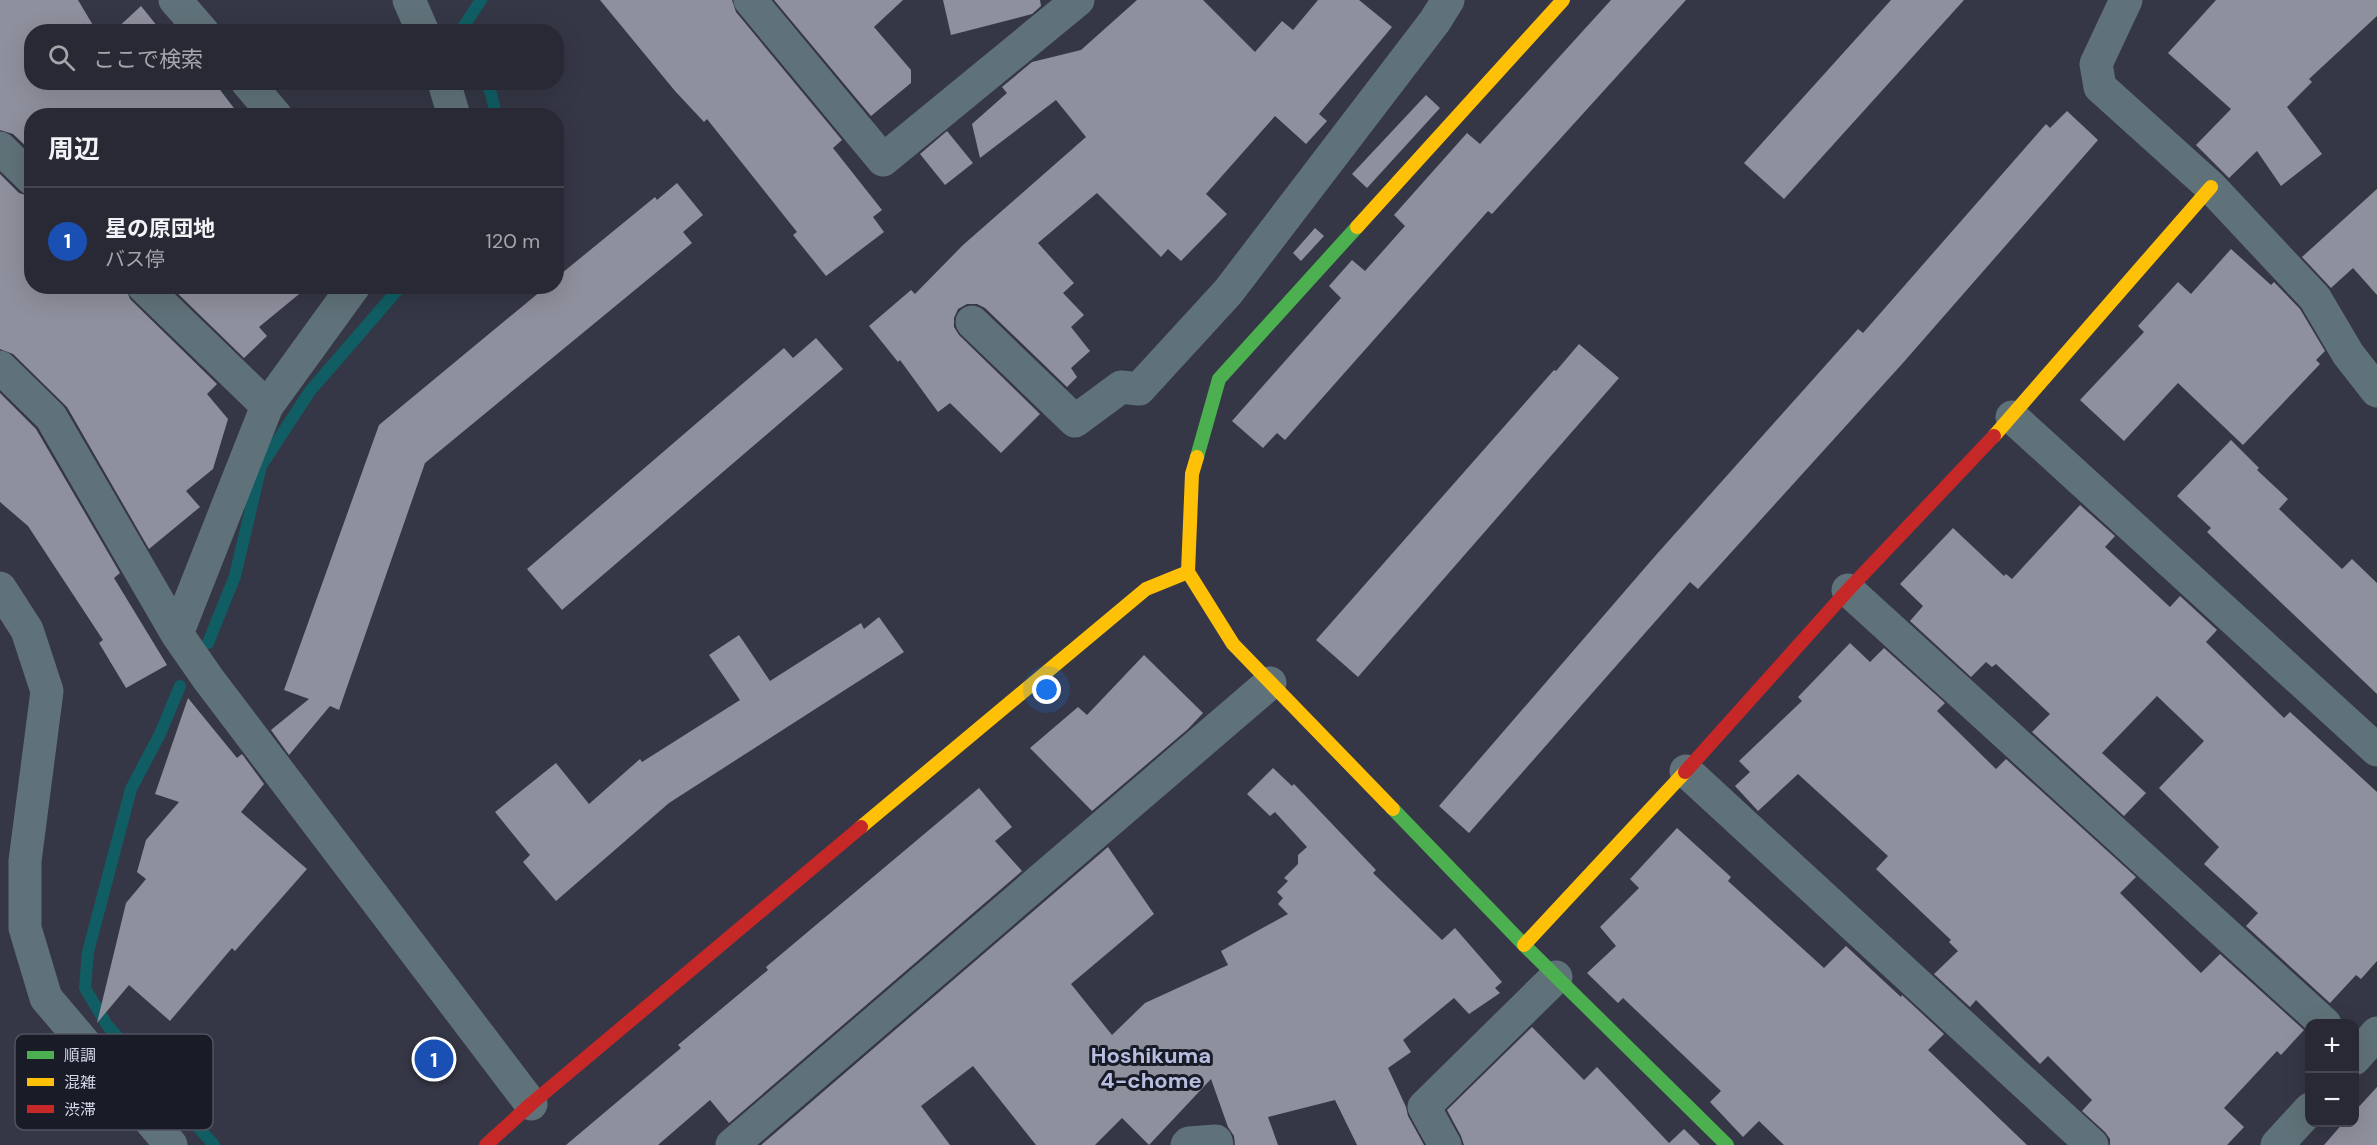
<!DOCTYPE html>
<html lang="ja">
<meta charset="utf-8">
<style>
body{margin:0;font-family:"DM Sans","Noto Sans JP",sans-serif;background:#30313c;color:#f1f3f6}
.controls{position:absolute;right:18px;bottom:18px;display:grid;overflow:hidden;border-radius:12px;box-shadow:0 6px 24px #0002}
.controls button{width:54px;height:54px;display:grid;place-items:center;padding:0;border:0;border-bottom:2px solid #44454f;background:#282934;color:#f1f3f6;font:30px sans-serif}
.you{position:absolute;left:1047px;top:690px;width:21px;height:21px;margin:-15px;border:4px solid #fff;border-radius:50%;background:#1a73e8;box-shadow:0 0 0 9px #1a73e833}
.badge{display:grid;place-items:center;width:39px;height:39px;border-radius:50%;background:#9c9faf;color:#fff;font-size:20px;font-weight:700}
.pin{position:absolute;translate:-50% -50%;border:3px solid #fff;box-shadow:0 2px 6px #0006}
.list{margin:0;padding:0;list-style:none}
h2{display:flex;justify-content:space-between;align-items:center;height:78px;margin:0;padding:0 24px;font-size:26px}
h2 small{font-size:20px;font-weight:400;color:#a5a6ac}
.list li{display:grid;grid-template-columns:39px 1fr auto;gap:18px;align-items:center;box-sizing:border-box;height:108px;padding:0 24px;border-top:2px solid #44454f}
.list b{display:block;font-size:22px;white-space:nowrap}
.list p{margin:0;font-size:20px;white-space:nowrap;color:#a5a6ac}
.list em{font-size:20px;font-style:normal;color:#a5a6ac}
.icon{flex:none;width:33px;height:33px;fill:none;stroke:currentColor;stroke-width:2;stroke-linecap:round;stroke-linejoin:round}
.map{position:relative;flex:none;width:2377px;height:1145px;overflow:hidden}
.search{position:absolute;background:#282934;box-shadow:0 6px 24px #0002;left:24px;top:24px;width:540px;height:66px;display:flex;align-items:center;gap:15px;box-sizing:border-box;padding:0 21px;border-radius:24px;color:#a5a6ac;font-size:22px}
.panel{position:absolute;background:#282934;box-shadow:0 6px 24px #0002;left:24px;top:108px;width:540px;height:186px;border-radius:24px}
.map>svg:first-child{display:block}
</style>
<div class="map">
<svg width="2377" height="1145" viewBox="0 0 2377 1145">
<rect width="100%" height="100%" fill="#353746"/>
<g fill="none" stroke-linecap="round" stroke-linejoin="round">
<path stroke="#105e63" stroke-width="12" d="M460 32 481 0
M485 82 491 93 496 116
M208 643 235 576 261 466 310 391 401 286
M180 686 160 734 131 789 88 952 85 988 107 1025 214 1145"/>
</g>
<path fill="#8f909d" d="M0 0H78L97 32H32V82H214L240 116H32V152L13 134 0 130Z
M600 0H732L736 12 842 140 833 148 882 210 873 217 884 232 826 276 793 235 797 232 707 119 704 122 675 91Z
M774 0H903L874 27 911 70V83L871 116Z
M943 0H1040L1041 6 1032 14 951 35Z
M1137 0H1203L1255 52 1282 21 1293 30 1318 0H1359L1392 27 1319 114 1327 121 1306 144 1275 116 1206 194 1227 214 1181 261 1168 249 1161 257 1097 193 1038 243 1074 283 1063 293 1084 315 1071 327 1090 351 1071 368 1077 377 1067 387 985 308 977 304H967L958 309 954 318V327L959 335 1040 414 1001 453 950 403 938 412 900 360 898 362 869 326 911 290 915 294 963 245 1086 137 1056 100 980 158 972 124 1007 93 1002 87 1032 62 1081 50Z
M1611 0H1686L1492 214 1488 211 1285 440 1277 433 1263 448 1232 421 1341 298 1329 286 1352 260 1365 271 1405 226 1394 215 1467 133 1480 144Z
M1891 0H1964L1784 199 1744 163Z
M2216 0H2377V16L2309 79 2312 82 2287 107 2322 154 2281 186 2257 151 2229 178 2196 145 2231 109 2168 53Z
M141 6 162 32H113Z
M1426 95 1440 108 1367 188 1352 174Z
M2067 111 2098 140 1902 364 1698 589 1690 582 1469 833 1439 806 1656 555 1858 329 1863 333 2046 124 2050 128Z
M947 131 973 163 945 185 920 154Z
M0 174 19 193 32 197V286H125L130 299 217 384 207 394 228 419 213 469 186 491 200 507 149 549 67 407 13 354 0 349Z
M677 183 703 215 683 232 692 243 425 463 339 710 330 706 289 755 271 730 309 699 284 690 379 425 547 286H556V278L655 197 657 200Z
M2377 189V295L2353 268 2331 288 2302 257Z
M1315 228 1324 236 1301 261 1293 253Z
M2231 249 2271 285 2274 282 2300 309 2325 351 2316 360 2320 364 2243 445 2178 383 2124 441 2080 400 2144 332 2138 326 2178 282 2191 294Z
M170 286H309L259 327 267 336 244 358Z
M816 338 843 369 562 610 527 569 784 348 793 358Z
M1579 344 1619 378 1358 677 1316 640 1554 370 1556 371Z
M0 393 36 429 120 573 114 578 167 665 126 688 99 643 103 640 28 526 0 502Z
M2231 440 2259 468 2257 470 2288 499 2279 509 2342 569 2352 559 2377 583V694L2207 532 2211 528 2177 496Z
M2080 505 2115 536 2105 547 2170 607 2180 596 2217 630 2206 642 2284 718 2290 712 2377 792V961L2361 979 2356 975 2330 1003 2246 926 2258 913 2204 864 2219 847 2159 788 2204 741 2157 696 2102 753 2146 793 2124 816 2032 732 2050 714 1996 664 1992 667 1986 662 1971 677 1910 621 1923 606 1900 584 1953 528 2004 576 2006 574 2012 579Z
M879 617 904 652 669 803 556 901 523 862 530 855 495 812 556 763 589 804 640 759 642 762 740 700 709 655 739 635 770 681 861 623 864 629Z
M1850 643 1870 662 1884 648 1945 703 1937 711 1996 769 2006 759 2136 877 2120 893 2201 973 2220 954 2304 1030 2281 1055 2277 1051 2224 1108 2244 1127 2227 1145H2110V1139L2105 1132 2082 1111 2092 1100 2048 1056 2040 1064 1976 1000 1970 1007 1934 974 1958 951 1949 942 1951 940 1876 869 1888 856 1798 774 1758 811 1735 786 1750 772 1739 761 1802 701 1798 697Z
M1144 655 1203 713 1188 729 1092 811 1030 748 1078 707 1087 715Z
M188 698 237 758 242 754 264 784 241 812 307 869 235 951 232 948 170 1021 129 985 97 1023 126 903 146 879 137 872 146 840 179 802 155 794Z
M1273 768 1292 786 1294 784 1376 870 1373 873 1442 940 1455 928 1502 982 1495 988 1500 993 1469 1014 1454 998 1403 1040 1411 1052 1388 1068 1406 1107 1408 1116 1424 1145H1357L1335 1100 1268 1117 1278 1145H1235L1234 1136 1228 1127 1211 1079 1149 1145 1122 1118 1095 1145H1036L973 1066 921 1106 950 1145H761L1108 847 1154 914 1071 984 1112 1035 1145 1003 1228 965 1221 951 1288 914 1278 904 1283 898 1277 892 1288 881 1284 878 1298 864V855L1307 847 1275 812 1270 816 1247 794Z
M979 788 1012 827 995 841 1022 871 729 1123 710 1100 658 1145H566L681 1048 678 1045 768 970 766 967Z
M1677 828 1731 877 1728 881 1824 968 1846 946 1901 997 1902 995 1944 1034 1928 1050 2027 1145H1784L1759 1121 1743 1137 1710 1102 1721 1091 1623 998 1618 1003 1587 973 1616 946 1600 927 1639 888 1630 879Z
M1532 1027 1584 1080 1597 1067 1669 1143 1684 1129 1700 1145H1464L1461 1136 1447 1110Z
M2377 1087V1145H2324L2344 1122H2355V1111Z"/>
<g fill="none" stroke-linecap="round" stroke-linejoin="round">
<path stroke="#607279" stroke-width="33" d="M175 0 203 32
M409 0 423 32
M750 0 883 160 1078 0
M2126 0 2096 64 2100 87 2211 187 2315 298 2348 354 2377 391
M247 82 276 116
M444 82 454 116
M0 148 32 179
M143 286 267 406
M972 322 1075 421 1121 387 1139 389 1228 292 1435 21 1448 0
M0 367 51 417 177 634 209 680 531 1104
M2012 417 2377 750
M0 588 27 630 47 691 25 861V928L46 998 171 1145
M1848 590 2325 1024
M177 634 267 406 354 286
M1686 771 2092 1145
M2354 1059 2377 1033
M732 1145 1270 683
M1187 1145 1189 1143 1216 1141 1217 1145
M1445 1145 1424 1107 1556 977
M2277 1145 2310 1109"/>
<path stroke="#4caf50" stroke-width="14" d="M1197 457 1219 379 1357 227
M1393 809 1524 945 1727 1145"/>
<path stroke="#ffc107" stroke-width="14" d="M1357 227 1563 0
M1994 436 2211 187
M1197 457 1192 474 1188 572 1233 644 1393 809
M861 827 1146 589 1188 572
M1524 945 1685 772"/>
<path stroke="#c62828" stroke-width="14" d="M1685 772 1848 590 1994 436
M486 1145 531 1104 861 827"/>
</g>
<g text-anchor="middle" stroke-width="6" stroke-linejoin="round" paint-order="stroke">
<g font-size="22" font-weight="bold" fill="#b8bee0" stroke="#191b27">
<text x="1151" y="1063">Hoshikuma<tspan x="1151" dy="25">4-chome</tspan></text>
</g>
</g>
<rect x="15" y="1034" width="198" height="96" rx="9" fill="#191b27" stroke="#515361" stroke-width="1.5"/>
<rect x="27" y="1051" width="27" height="8" fill="#4caf50"/>
<rect x="27" y="1078" width="27" height="8" fill="#ffc107"/>
<rect x="27" y="1105" width="27" height="8" fill="#c62828"/>
<g font-size="16" fill="#d3d7e8">
<text x="64" y="1061">順調</text>
<text x="64" y="1088">混雑</text>
<text x="64" y="1115">渋滞</text>
</g>
</svg>
<div class="controls">
<button>+</button>
<button>−</button>
</div>
<div class="you"></div>
<div class="pin badge" style="left:434px;top:1059px;background:#1a4fb4">1</div>
<div class="search"><svg class="icon" aria-label="search" viewBox="0 0 24 24"><circle cx="10" cy="10" r="6"/><path d="M15 15l6 6"/></svg>ここで検索</div>
<section class="panel">
<h2>周辺<small></small></h2>
<ul class="list">
<li><span class="badge" style="background:#1a4fb4">1</span><div><b>星の原団地</b><p>バス停</p></div><em>120 m</em></li>
</ul>
</section>
</div>
